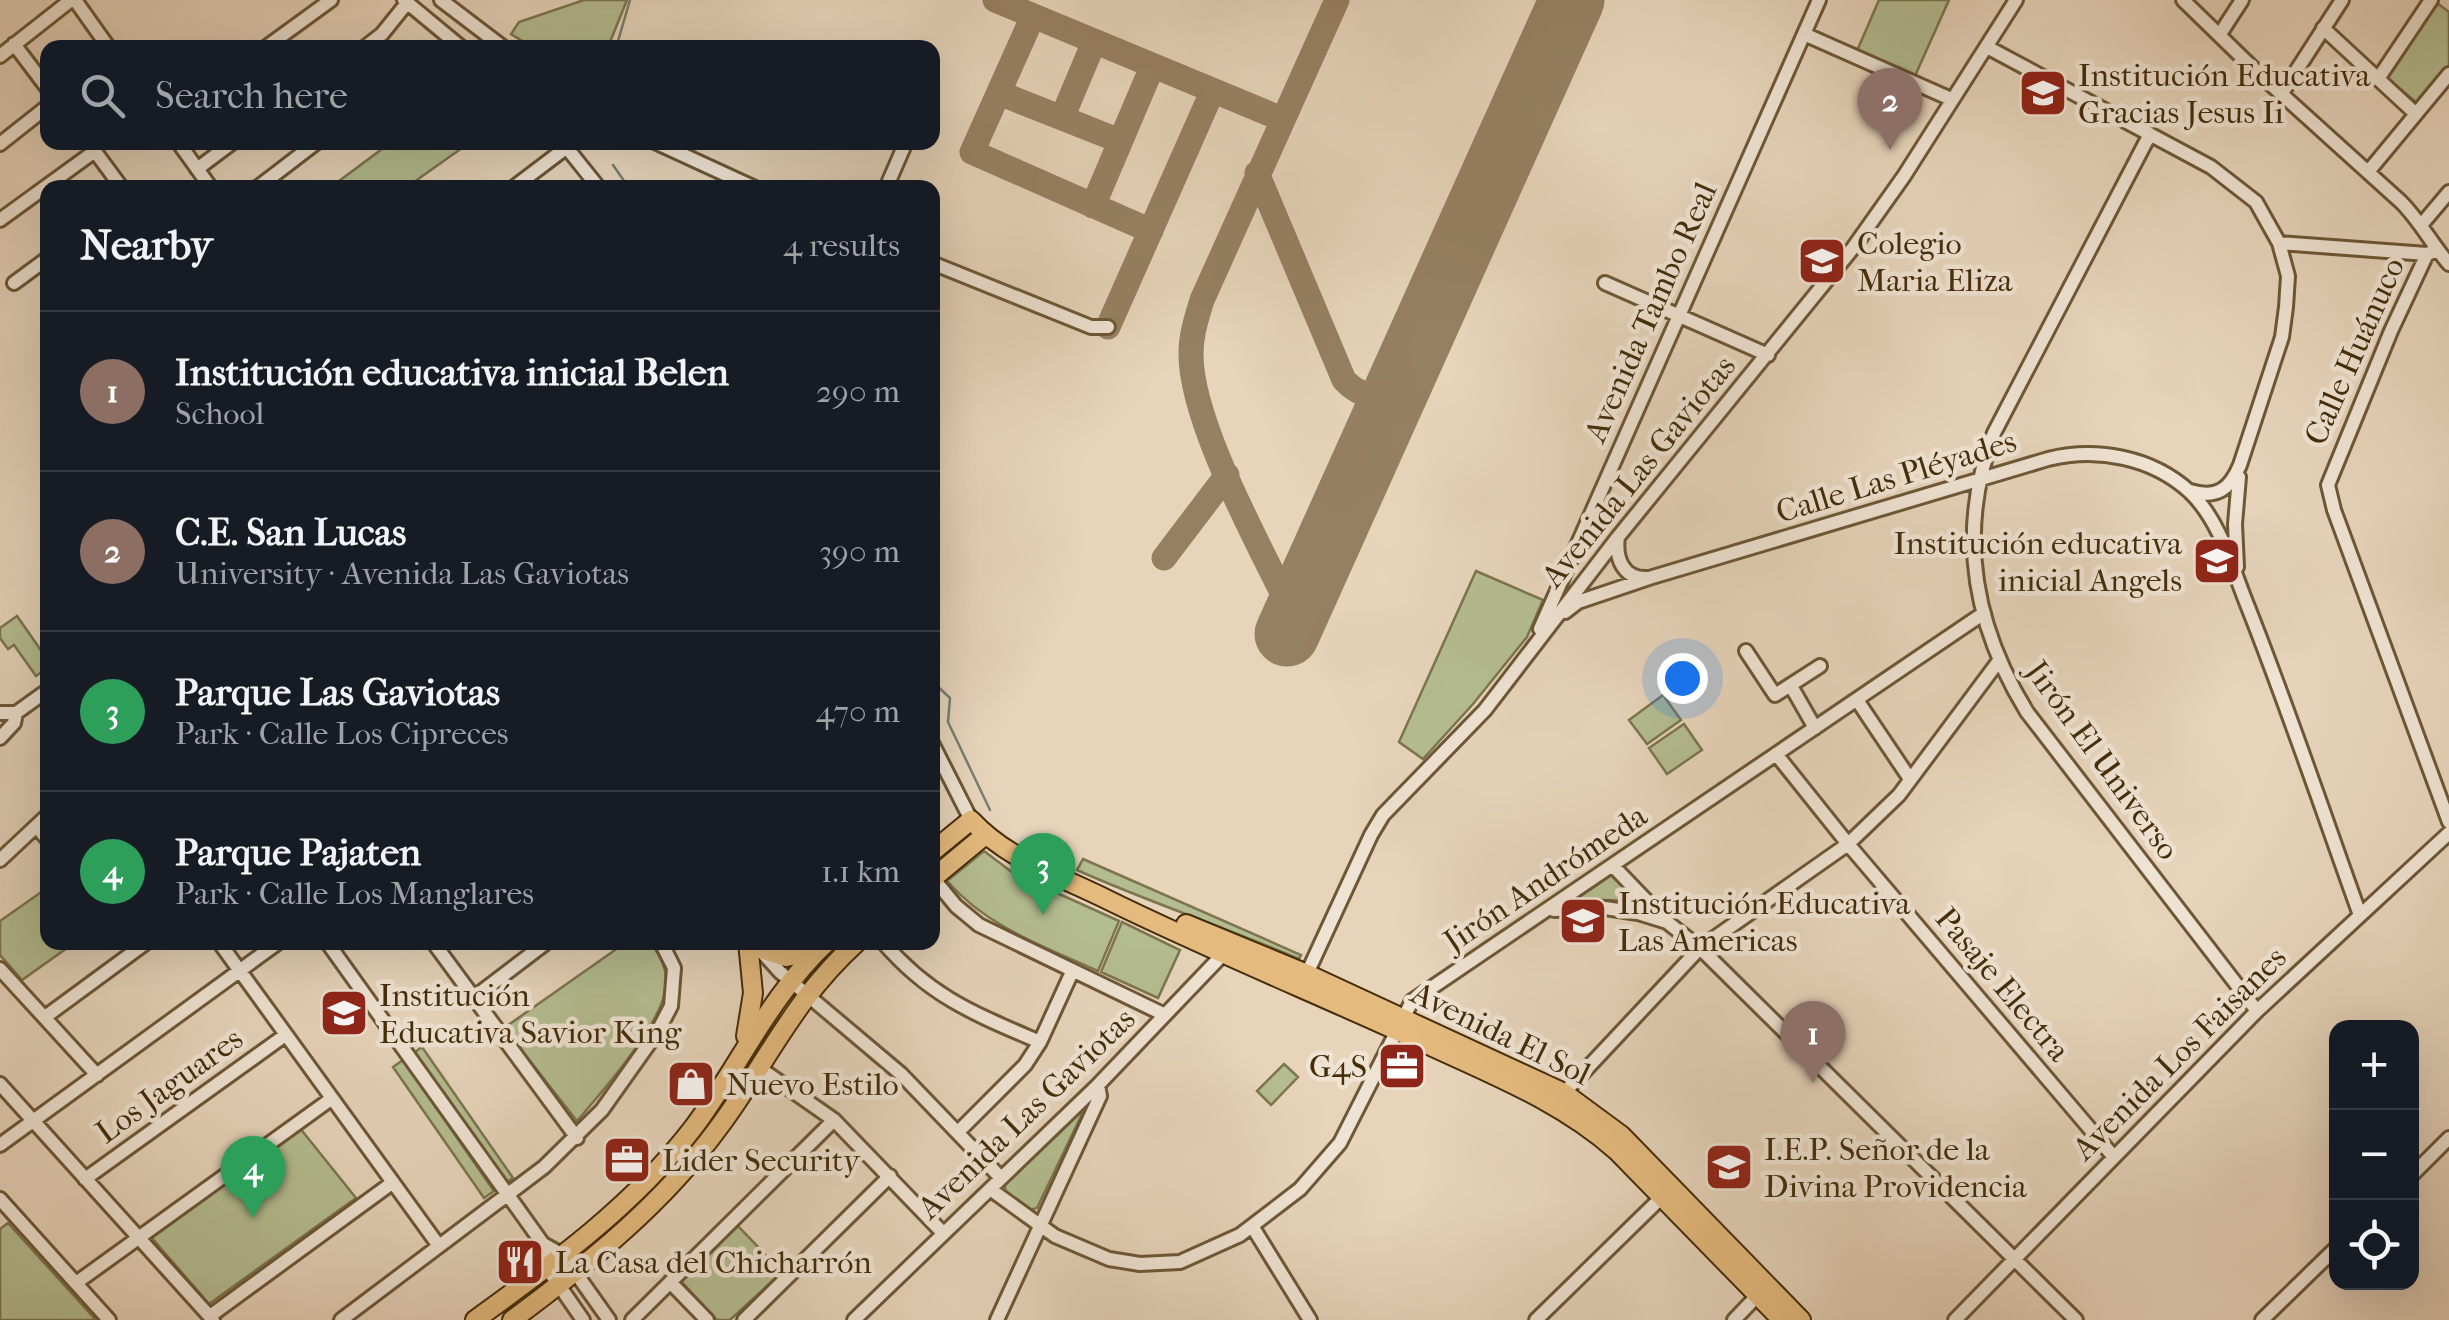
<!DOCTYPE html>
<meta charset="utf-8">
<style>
body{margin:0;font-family:"IM FELL French Canon",serif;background:#20242c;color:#f1f3f6}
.controls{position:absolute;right:30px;bottom:30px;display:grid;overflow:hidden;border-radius:20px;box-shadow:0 10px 40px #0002}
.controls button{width:90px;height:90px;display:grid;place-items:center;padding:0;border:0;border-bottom:2px solid #363941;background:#171b24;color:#f1f3f6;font:50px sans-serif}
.you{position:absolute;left:1682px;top:678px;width:35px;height:35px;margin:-25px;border:8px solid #fff;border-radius:50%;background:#1a73e8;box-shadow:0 0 0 15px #1a73e833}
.badge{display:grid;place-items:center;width:65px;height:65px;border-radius:50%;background:#0b8043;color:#fff;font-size:32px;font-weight:700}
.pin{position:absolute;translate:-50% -82px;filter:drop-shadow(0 2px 5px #0008)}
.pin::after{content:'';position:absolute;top:52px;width:35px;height:30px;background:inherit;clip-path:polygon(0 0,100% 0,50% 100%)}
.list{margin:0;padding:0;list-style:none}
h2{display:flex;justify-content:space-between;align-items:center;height:130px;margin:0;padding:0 40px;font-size:42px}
h2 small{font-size:32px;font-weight:400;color:#9ea1a6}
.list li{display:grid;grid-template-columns:65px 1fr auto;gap:30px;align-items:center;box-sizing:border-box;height:160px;padding:0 40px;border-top:2px solid #363941}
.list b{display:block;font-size:38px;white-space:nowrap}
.list p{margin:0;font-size:32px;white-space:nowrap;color:#9ea1a6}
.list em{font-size:32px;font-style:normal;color:#9ea1a6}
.icon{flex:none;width:55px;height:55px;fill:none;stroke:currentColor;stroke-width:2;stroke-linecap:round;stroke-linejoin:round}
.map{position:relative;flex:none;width:2449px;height:1320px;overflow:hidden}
.search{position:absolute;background:#171b24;box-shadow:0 10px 40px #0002;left:40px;top:40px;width:900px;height:110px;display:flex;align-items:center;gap:25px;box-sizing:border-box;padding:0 35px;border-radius:20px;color:#9ea1a6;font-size:38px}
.panel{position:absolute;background:#171b24;box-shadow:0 10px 40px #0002;left:40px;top:180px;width:900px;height:770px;border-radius:20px}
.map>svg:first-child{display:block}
</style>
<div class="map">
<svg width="2449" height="1320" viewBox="0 0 2449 1320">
<rect width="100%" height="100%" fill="#e7d4bb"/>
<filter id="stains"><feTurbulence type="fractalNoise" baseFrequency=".002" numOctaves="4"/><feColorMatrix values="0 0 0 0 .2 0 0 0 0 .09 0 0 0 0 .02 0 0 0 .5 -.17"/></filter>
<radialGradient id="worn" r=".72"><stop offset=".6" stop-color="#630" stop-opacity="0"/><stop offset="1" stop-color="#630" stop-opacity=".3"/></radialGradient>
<path fill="#b4bd91" stroke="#7c754e" stroke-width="2.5" d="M584 0H627L608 47H532L511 34 519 22Z
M1879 0H1949L1914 78 1856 53Z
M2433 0 2449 12V65L2417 103 2381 73Z
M390 143V142L469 143 407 187H331Z
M1476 571 1543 600 1527 637 1473 704 1423 759 1399 742Z
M17 616 47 659V668L36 676 14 645 8 649 0 638V628Z
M1663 695 1681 720 1647 744 1629 720Z
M1684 724 1702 750 1667 774 1649 748Z
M984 851 1013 873 1119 921 1098 971C1043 946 987 927 947 881Z
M1083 859 1301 955 1299 959C1226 927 1150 903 1077 870Z
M1608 874 1616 876 1636 897 1635 901 1572 899Z
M47 888 48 942 74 943 22 980 0 955V921Z
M1122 922 1180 950 1158 998 1101 972Z
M625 943H651C660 956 668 969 666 986 663 1023 602 1092 577 1121L504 1028Z
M785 995 795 1002 719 1119 680 1168 585 1259 578 1249 615 1218Z
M422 1047 513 1178 503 1185 412 1054Z
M403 1060 494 1191 484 1198 393 1067Z
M1284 1064 1298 1077 1271 1105 1257 1091Z
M1080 1110 1082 1114 1037 1208 1030 1210 1005 1191V1184Z
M299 1127 356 1198 209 1304 151 1237Z
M8 1223 96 1320H0V1229Z
M738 1226 782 1272 730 1320H717L680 1280Z"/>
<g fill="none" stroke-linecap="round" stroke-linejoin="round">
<path stroke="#768071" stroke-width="2.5" d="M616 48 630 0
M613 165 629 188
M932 681 950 698 948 722 990 810"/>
<path stroke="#968062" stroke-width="25" d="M995 0 1282 119
M1033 16 972 152 1151 231
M999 93 1120 141
M1062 118 1094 42
M1257 173 1344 380C1362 399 1380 399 1401 384
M1093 206 1152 67
M1108 327 1212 92
M1164 558 1227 475
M1294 617C1263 551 1190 423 1191 353 1191 334 1197 317 1202 300L1337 0"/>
<path stroke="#968062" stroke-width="65" d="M1287 634 1572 0"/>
<g stroke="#6e5736" stroke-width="18">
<path id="minor" d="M75 0 109 48
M404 0 462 48
M441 0 504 48
M2183 0 2257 72 2401 202C2420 221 2431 243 2449 264
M2323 28 2416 114
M1804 34 1951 99
M2220 34 2242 0
M14 44 48 89
M1987 47 2211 167 2256 202 2279 243 2288 276 2286 307 2282 337 2240 465C2230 489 2217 499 2190 491
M265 48 331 0
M364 48 382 34 407 3
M0 56 71 0
M2378 79 2431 0
M2282 93 2342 0
M2150 134 1994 433C1957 530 1973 624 2027 712L2257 1011
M88 142 122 188
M178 142 211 188
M655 142 755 188
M563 143 599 188
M0 144 48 106
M197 169 233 142
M2368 172 2449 74
M257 188 317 142
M513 188 567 147
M886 188 906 142
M0 220 95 151
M2422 224 2449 192
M2279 243 2427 254
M2438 250 2427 254 2391 331 2328 485 2334 510 2449 822
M932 263 1091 327H1108
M14 283 48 258
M1605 283 1768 355
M1618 537C1615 558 1623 579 1647 578
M2237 567 2235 524 2239 477
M1565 612 1578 602 1649 578 2048 459C2097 447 2152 457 2190 492 2221 522 2232 568 2248 607 2288 708 2323 812 2360 915
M1540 629 1819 0
M1746 651 1775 695 1820 666
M1791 686 1815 728
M1857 700 1910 779
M0 713H16
M0 738 14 723 16 713 48 690
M932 743 971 820
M1776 754 1848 844 2113 1156
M36 826 48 840
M0 860 48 815
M1614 867 1665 920
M933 878 956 906 979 925 1165 1015
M1554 910 1605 908 1638 913 1667 922 1700 948 2076 1320
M219 942 439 1246
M327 942 543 1244 563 1255 609 1320
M433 942 577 1138
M883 942C930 997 975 1014 1040 1042
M760 950 780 972 901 1074 1001 1178
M0 969 97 1075
M1304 980 1371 835 1383 815 1485 710 1618 537 1853 248 1904 176 2016 0
M472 999 547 942
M45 1017 147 942
M758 1067 834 1120 943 1233
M0 1084 213 1320
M1564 1093 1700 948 1848 844 1899 795 1998 662
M959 1131 1025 1065 1040 1042 1072 972
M0 1145 279 942
M2412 1175 2449 1138
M85 1179 284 1036
M990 1189 1055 1236 1109 1259 1140 1264 1180 1262 1240 1235 1300 1189 1340 1143 1412 1001 1984 613
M0 1199 109 1320
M1252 1226 1310 1320
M543 1244 547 1268 583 1320
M670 1282 707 1320
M76 1283 331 1099
M210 1316 392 1183
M341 1320 544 1167 602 1110 658 1031 671 1006 674 968 661 942
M632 1320 834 1120
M744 1320 890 1176
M854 1320 1098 1085 1228 949
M997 1320 1100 1096 1098 1085
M1536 1320 1667 1192
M1734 1320 1758 1295
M1955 1320 2257 1011 2449 833
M2262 1320 2336 1248"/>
</g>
<g stroke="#452d0a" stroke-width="22">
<path id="major" d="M932 852 971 820C1008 860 1060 876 1108 900 1214 952 1325 997 1433 1047 1498 1077 1563 1103 1617 1151L1782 1320
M932 879 985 835
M1186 924 1307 974 1564 1093 1621 1135 1801 1320
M758 948 786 957 816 951
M746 1036 753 993 748 942
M475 1320C554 1263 633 1206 693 1128 739 1067 769 996 827 942
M512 1320C589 1263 662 1205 719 1127 768 1061 793 1000 857 942"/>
</g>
<use href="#minor" stroke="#efe3d3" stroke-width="12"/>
<use href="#major" stroke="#e4ba7e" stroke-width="18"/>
</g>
<defs>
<g id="school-square" transform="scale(2.5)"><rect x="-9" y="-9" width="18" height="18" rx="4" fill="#8f2418" stroke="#efe3d3"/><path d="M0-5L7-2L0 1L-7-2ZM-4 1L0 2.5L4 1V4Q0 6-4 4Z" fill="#fff"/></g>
<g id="office-square" transform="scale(2.5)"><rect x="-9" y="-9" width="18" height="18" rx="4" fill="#8f2418" stroke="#efe3d3"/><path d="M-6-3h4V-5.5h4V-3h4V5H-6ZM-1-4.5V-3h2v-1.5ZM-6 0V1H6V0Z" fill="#fff"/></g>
<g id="shop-square" transform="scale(2.5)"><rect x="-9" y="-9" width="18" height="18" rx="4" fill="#8f2418" stroke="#efe3d3"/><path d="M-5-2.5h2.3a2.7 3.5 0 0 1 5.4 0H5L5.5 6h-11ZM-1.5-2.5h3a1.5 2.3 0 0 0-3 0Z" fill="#fff"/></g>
<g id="restaurant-square" transform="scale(2.5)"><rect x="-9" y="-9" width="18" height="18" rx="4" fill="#8f2418" stroke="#efe3d3"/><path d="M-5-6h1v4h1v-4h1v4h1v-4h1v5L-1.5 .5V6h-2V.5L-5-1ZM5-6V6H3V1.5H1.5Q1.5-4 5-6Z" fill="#fff"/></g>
</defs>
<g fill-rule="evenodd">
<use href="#school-square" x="2043" y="93"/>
<use href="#school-square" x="1822" y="261"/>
<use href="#school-square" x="2217" y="561"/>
<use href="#school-square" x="1583" y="921"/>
<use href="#school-square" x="344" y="1013"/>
<use href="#office-square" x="1402" y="1066"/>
<use href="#shop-square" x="691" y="1084"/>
<use href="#office-square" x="627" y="1160"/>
<use href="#school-square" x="1729" y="1167"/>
<use href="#restaurant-square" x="520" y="1262"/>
</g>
<g text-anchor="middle" stroke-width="9" stroke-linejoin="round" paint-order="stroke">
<g font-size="32" fill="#452d0a" stroke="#efe3d3" text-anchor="start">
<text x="2078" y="86">Institución Educativa<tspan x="2078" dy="37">Gracias Jesus Ii</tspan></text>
<text x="1857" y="254">Colegio<tspan x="1857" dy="37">Maria Eliza</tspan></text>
<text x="2182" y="554" text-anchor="end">Institución educativa<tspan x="2182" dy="37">inicial Angels</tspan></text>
<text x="1618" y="914">Institución Educativa<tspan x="1618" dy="37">Las Americas</tspan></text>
<text x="379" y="1006">Institución<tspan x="379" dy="37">Educativa Savior King</tspan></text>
<text x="1367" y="1077" text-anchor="end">G4S</text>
<text x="726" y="1095">Nuevo Estilo</text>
<text x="1764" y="1160">I.E.P. Señor de la<tspan x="1764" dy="37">Divina Providencia</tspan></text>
<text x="662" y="1171">Lider Security</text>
<text x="555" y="1273">La Casa del Chicharrón</text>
</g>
<g font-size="32" fill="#452d0a" stroke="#efe3d3">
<text transform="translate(1650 312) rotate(-66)" y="11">Avenida Tambo Real</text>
<text transform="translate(2354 351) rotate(-66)" y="11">Calle Huánuco</text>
<text transform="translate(1638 471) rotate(-51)" y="11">Avenida Las Gaviotas</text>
<text transform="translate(1896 476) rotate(-17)" y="11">Calle Las Pléyades</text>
<text transform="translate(2103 760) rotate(54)" y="11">Jirón El Universo</text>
<text transform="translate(1545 878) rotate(-34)" y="11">Jirón Andrómeda</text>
<text transform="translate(2003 984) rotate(50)" y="11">Pasaje Electra</text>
<text transform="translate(1501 1033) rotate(26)" y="11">Avenida El Sol</text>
<text transform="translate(2179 1053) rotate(-45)" y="11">Avenida Los Faisanes</text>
<text transform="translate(169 1085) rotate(-36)" y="11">Los Jaguares</text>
<text transform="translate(1026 1113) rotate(-44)" y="11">Avenida Las Gaviotas</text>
</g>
</g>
<rect width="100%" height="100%" filter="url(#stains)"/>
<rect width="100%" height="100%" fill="url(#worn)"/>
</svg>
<div class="controls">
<button>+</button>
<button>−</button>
<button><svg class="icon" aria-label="locate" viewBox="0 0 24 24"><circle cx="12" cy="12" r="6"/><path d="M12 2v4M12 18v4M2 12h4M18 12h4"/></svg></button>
</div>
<div class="you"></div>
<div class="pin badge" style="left:1813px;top:1083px;background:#8d6e63">1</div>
<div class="pin badge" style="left:1890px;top:150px;background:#8d6e63">2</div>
<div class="pin badge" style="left:1043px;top:915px;background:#2e9e5b">3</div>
<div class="pin badge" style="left:253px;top:1218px;background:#2e9e5b">4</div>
<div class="search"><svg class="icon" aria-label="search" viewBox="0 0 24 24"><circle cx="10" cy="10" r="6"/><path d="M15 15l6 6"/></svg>Search here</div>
<section class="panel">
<h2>Nearby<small>4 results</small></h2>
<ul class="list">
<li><span class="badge" style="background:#8d6e63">1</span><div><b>Institución educativa inicial Belen</b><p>School</p></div><em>290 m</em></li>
<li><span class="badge" style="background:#8d6e63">2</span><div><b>C.E. San Lucas</b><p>University · Avenida Las Gaviotas</p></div><em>390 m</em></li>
<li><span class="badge" style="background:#2e9e5b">3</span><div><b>Parque Las Gaviotas</b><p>Park · Calle Los Cipreces</p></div><em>470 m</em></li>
<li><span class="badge" style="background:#2e9e5b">4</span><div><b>Parque Pajaten</b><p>Park · Calle Los Manglares</p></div><em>1.1 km</em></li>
</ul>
</section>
</div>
